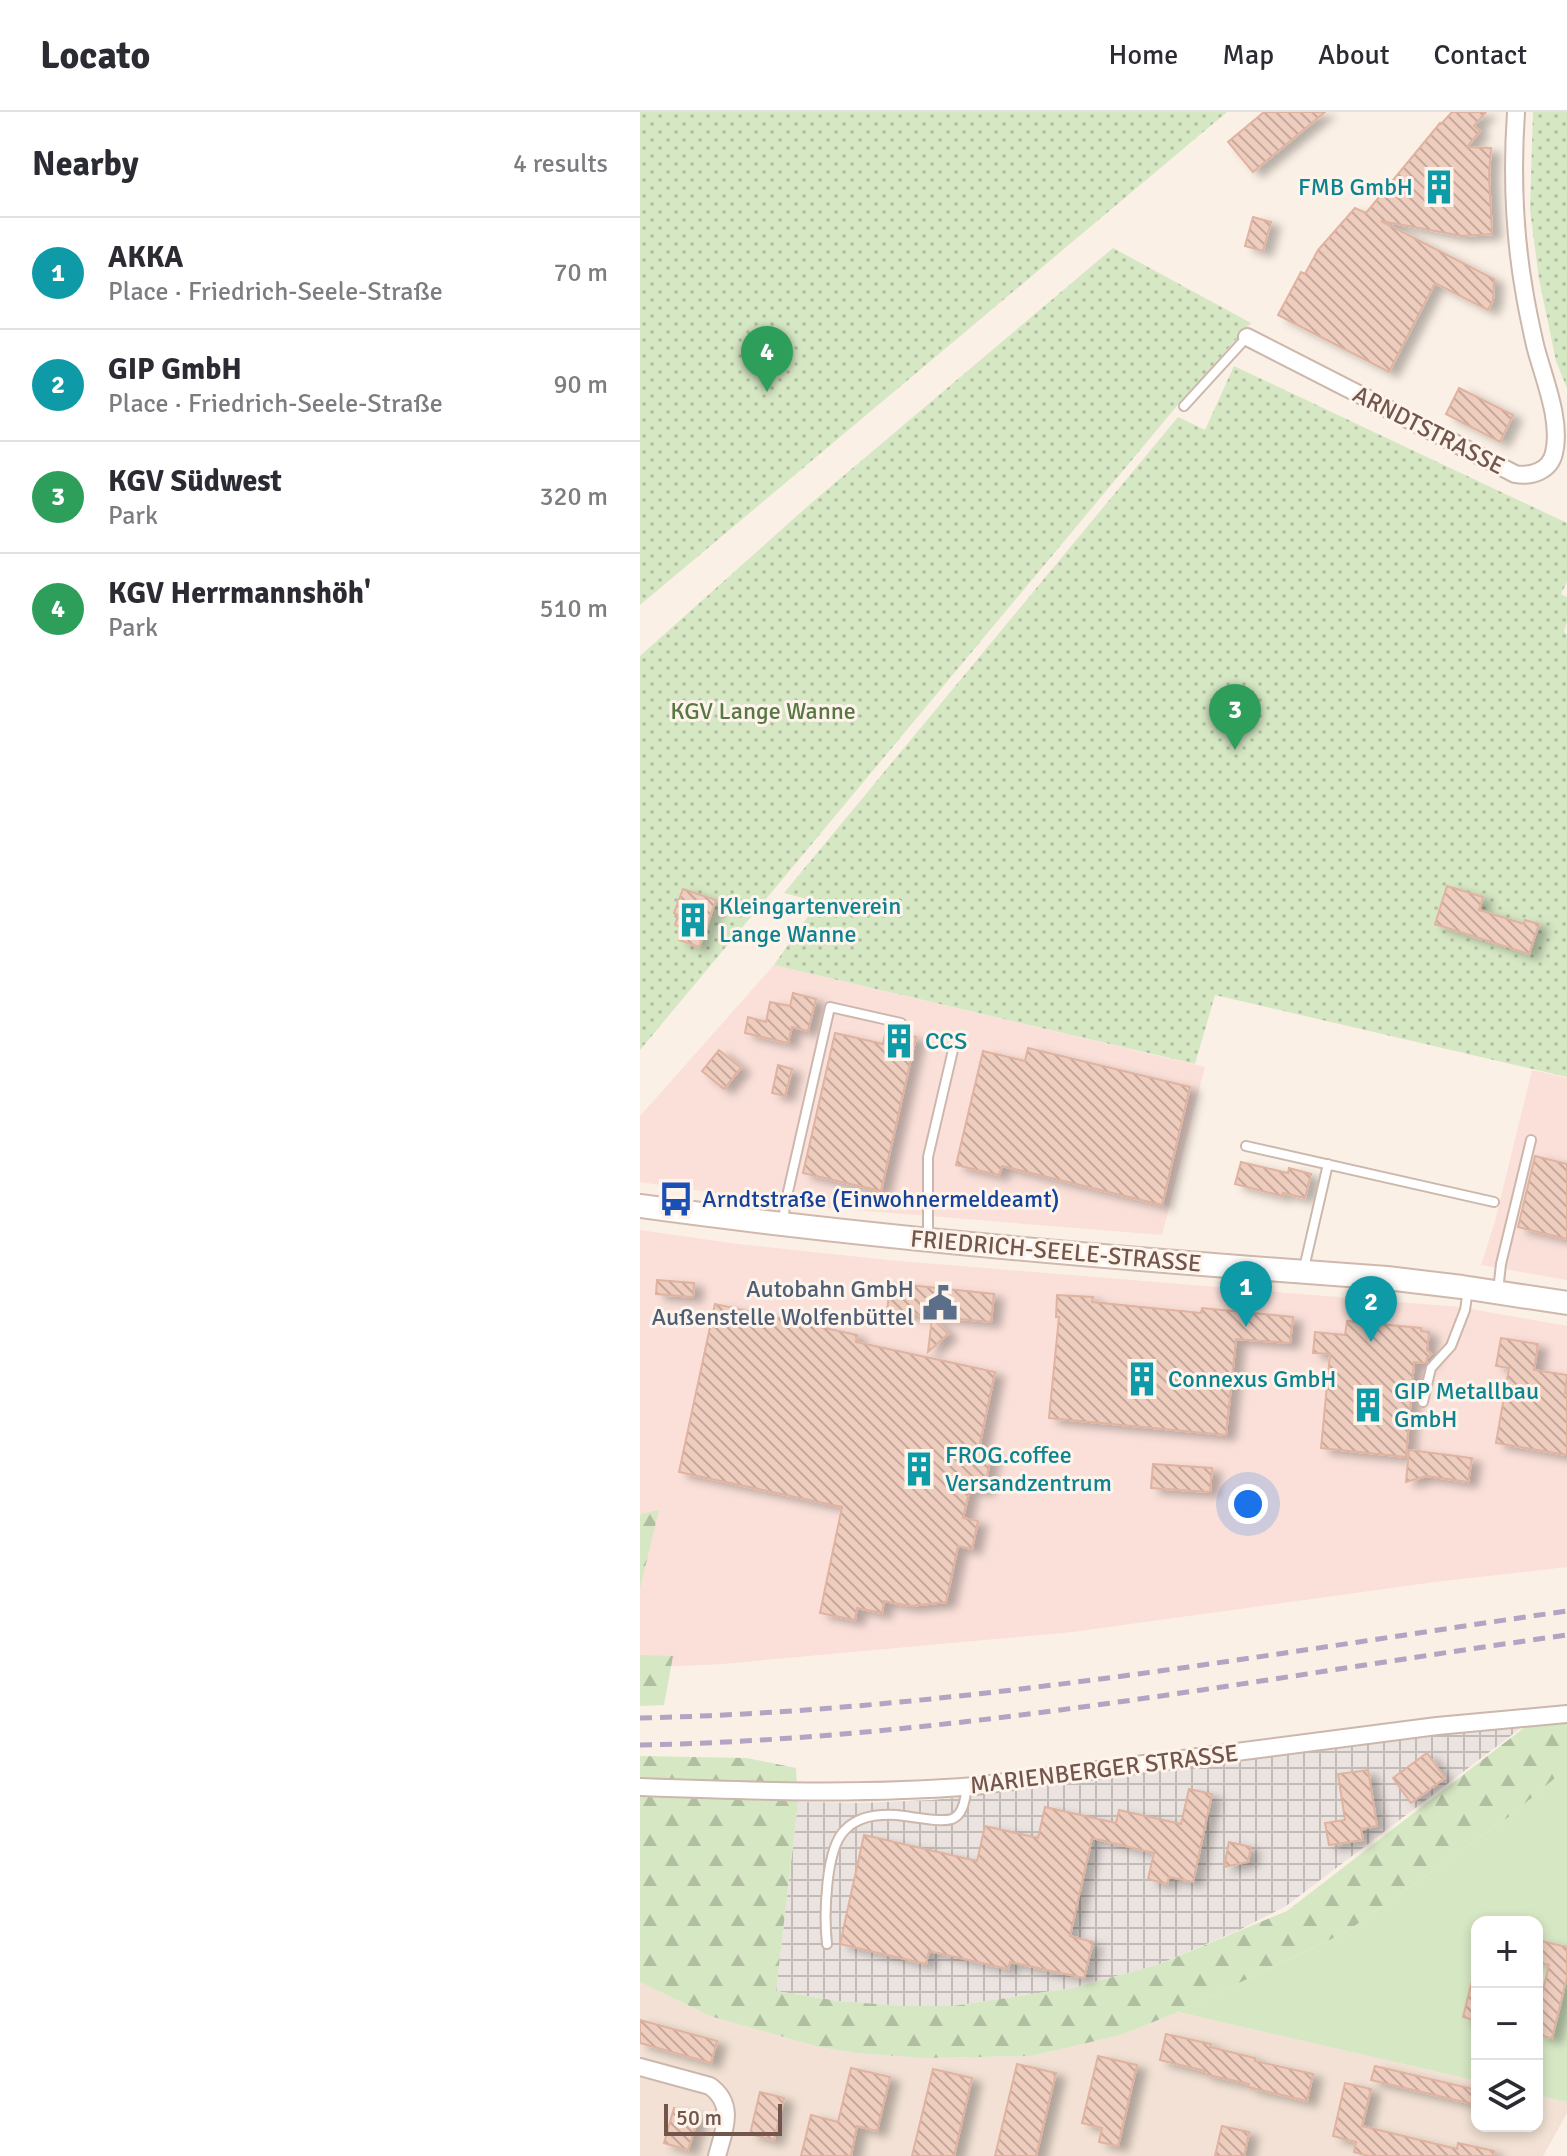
<!DOCTYPE html>
<meta charset="utf-8">
<style>
body{margin:0;font-family:Signika,sans-serif;background:#f2f2f3;color:#2b2b33}
.controls{position:absolute;right:24px;bottom:24px;display:grid;overflow:hidden;border-radius:16px;box-shadow:0 4px 12px #0003}
.controls button{width:72px;height:72px;display:grid;place-items:center;padding:0;border:0;border-bottom:2px solid #e1e1e2;background:#fff;color:#2b2b33;font:40px sans-serif}
.scale{position:absolute;left:24px;bottom:20px;width:118px;box-sizing:border-box;padding-left:8px;border:4px solid #72564c;border-top:0;font-size:22px;line-height:28px;white-space:nowrap;color:#72564c;-webkit-text-stroke:6px #fef4eb;paint-order:stroke}
.you{position:absolute;left:608px;top:1392px;width:28px;height:28px;margin:-20px;border:6px solid #fff;border-radius:50%;background:#1a73e8;box-shadow:0 0 0 12px #1a73e833}
.badge{display:grid;place-items:center;width:52px;height:52px;border-radius:50%;background:#b45309;color:#fff;font-size:26px;font-weight:700}
.pin{position:absolute;translate:-50% -66px;filter:drop-shadow(0 2px 4px #0008)}
.pin::after{content:'';position:absolute;top:42px;width:28px;height:24px;background:inherit;clip-path:polygon(0 0,100% 0,50% 100%)}
.list{margin:0;padding:0;list-style:none}
h2{display:flex;justify-content:space-between;align-items:center;height:104px;margin:0;padding:0 32px;font-size:34px}
h2 small{font-size:26px;font-weight:400;color:#7c7c81}
.list li{display:grid;grid-template-columns:52px 1fr auto;gap:24px;align-items:center;box-sizing:border-box;height:112px;padding:0 32px;border-top:2px solid #e1e1e2}
.list b{display:block;font-size:30px;white-space:nowrap}
.list p{margin:0;font-size:26px;white-space:nowrap;color:#7c7c81}
.list em{font-size:26px;font-style:normal;color:#7c7c81}
.icon{flex:none;width:44px;height:44px;fill:none;stroke:currentColor;stroke-width:2;stroke-linecap:round;stroke-linejoin:round}
.map{position:relative;flex:none;width:927px;height:2044px;overflow:hidden}
header{display:flex;align-items:center;gap:48px;box-sizing:border-box;height:112px;padding:0 40px;background:#fff;border-bottom:2px solid #e1e1e2}
header strong{font-size:38px}
nav{display:flex;gap:44px;margin-inline-start:auto;font-size:28px}
main{display:flex}
aside{flex:1;background:#fff}
.map>svg:first-child{display:block}
</style>
<header>
<strong>Locato</strong>
<nav><a>Home</a><a>Map</a><a>About</a><a>Contact</a></nav>
</header>
<main>
<aside>
<h2>Nearby<small>4 results</small></h2>
<ul class="list">
<li><span class="badge" style="background:#0f9aa8">1</span><div><b>AKKA</b><p>Place · Friedrich-Seele-Straße</p></div><em>70 m</em></li>
<li><span class="badge" style="background:#0f9aa8">2</span><div><b>GIP GmbH</b><p>Place · Friedrich-Seele-Straße</p></div><em>90 m</em></li>
<li><span class="badge" style="background:#2e9e5b">3</span><div><b>KGV Südwest</b><p>Park</p></div><em>320 m</em></li>
<li><span class="badge" style="background:#2e9e5b">4</span><div><b>KGV Herrmannshöh'</b><p>Park</p></div><em>510 m</em></li>
</ul>
</aside>
<div class="map">
<svg width="927" height="2044" viewBox="0 0 927 2044">
<defs>
<pattern id="industrial-grid" width="8" height="8" patternUnits="userSpaceOnUse" patternTransform="scale(2)"><rect width="8" height="8" fill="#ebe3df"/><path d="M0 4h8M4 0v8" fill="none" stroke="#c3bbb7"/></pattern>
<pattern id="forest-firs" width="22" height="20" patternUnits="userSpaceOnUse" patternTransform="scale(2)"><rect width="22" height="20" fill="#d6e7c4"/><path d="M5 1l3.5 6h-7zM16 11l3.5 6h-7z" fill="#b2bea1"/></pattern>
<pattern id="garden-dots" width="8" height="8" patternUnits="userSpaceOnUse" patternTransform="scale(2)"><rect width="8" height="8" fill="#d6e7c4"/><path d="M2 2h.1M6 6h.1" fill="none" stroke="#b2bea1" stroke-width="1.8" stroke-linecap="round"/></pattern>
<pattern id="building-back-hatch" width="6" height="6" patternUnits="userSpaceOnUse" patternTransform="scale(2)"><rect width="6" height="6" fill="#eecdbe"/><path d="M-1 5l2 2M0 0l6 6M5-1l2 2" fill="none" stroke="#c5a99d"/></pattern>
<filter id="shadow"><feDropShadow dx="9" dy="5" stdDeviation="4" flood-color="#0004"/></filter>
</defs>
<rect width="100%" height="100%" fill="#fbf0e5"/>
<path fill="#f2e1d4" d="M0 1870 70 1904 179 1935 215 1941 283 1946 391 1944 481 1923 538 1900 837 1969V2014H897V1983L927 1990V2001L903 2044H0Z"/>
<path fill="#fae0d9" d="M134 853 565 955 522 1123 164 1094 0 1070V1004Z
M892 958 927 966V1168L841 1153 855 1109Z
M0 1118 98 1132 248 1148 820 1195 927 1214V1455L795 1470 433 1520 82 1552 0 1556Z"/>
<path fill="url(#industrial-grid)" d="M870 1614 881 1616 646 1794 599 1818 517 1853 432 1876 313 1894H263L198 1889 136 1879 158 1690 219 1691 292 1688 361 1681 612 1646Z"/>
<path fill="#d6e7c4" d="M927 1656V1990L897 1983V1810H837V1969L538 1900 706 1820 870 1704Z"/>
<path fill="url(#forest-firs)" d="M19 1398 0 1476V1404L1 1402Z
M0 1543 33 1544 24 1593 0 1594Z
M894 1608H920L927 1612V1656L870 1704 706 1820 538 1900 481 1923 391 1944 283 1946 215 1941 179 1935 70 1904 0 1870V1644L107 1646 156 1656 158 1690 136 1879 198 1889 263 1894H313L432 1876 517 1853 647 1799Z"/>
<path fill="url(#garden-dots)" d="M0 0H587L0 493Z
M893 0H927V276L916 249 899 167 890 98Z
M473 136 611 211 541 289 0 938V544L169 393Z
M594 254 927 411V470L921 482 927 485V510L924 520 927 522V965L575 883 555 952 134 853 178 790 144 781 538 305 565 318Z"/>
<path fill="url(#building-back-hatch)" stroke="#e0b2a0" stroke-width="2" filter="url(#shadow)" d="M624 0H685L613 60 588 30Z
M812 0H846L834 14 840 19 827 35 851 36 849 63 852 122 822 124 741 109 854 167 853 188 848 198 795 171 749 260 638 203 661 160 665 162 678 138 715 96 726 101 800 11 801 12Z
M613 105 631 110 623 139 605 134Z
M819 276 873 303 860 330 806 302Z
M807 774 843 785 839 798 884 812 885 808 899 812 889 842 795 812Z
M43 777 76 788 59 835 39 828 43 816 35 813 38 803 34 801Z
M153 881 176 887 168 919 152 915 148 931 105 921 108 905 126 910 130 890 150 894Z
M246 918 276 925 241 1079 163 1061 195 921 243 932Z
M388 936 550 975 522 1093 362 1054 359 1063 316 1053 343 939 385 949Z
M79 938 101 956 84 977 62 959Z
M138 953 152 957 145 984 132 981Z
M895 1044 927 1052V1127L878 1115Z
M601 1050 648 1061 649 1056 671 1062 665 1086 643 1081 642 1084 595 1072Z
M17 1168 54 1171 53 1185 16 1182Z
M250 1171 354 1182 351 1210 247 1200Z
M417 1183 453 1185 452 1190 561 1201 562 1196 653 1205 650 1231 596 1227 586 1323 409 1306 419 1205H416Z
M75 1192 217 1223 216 1230 355 1260 339 1336 352 1339 344 1379 330 1376 323 1406 338 1409 332 1437 318 1434 306 1490 270 1494 244 1489 242 1501 217 1496 215 1508 180 1501 202 1395 39 1360Z
M292 1206 308 1222 288 1240Z
M707 1209 781 1216V1219L789 1220 787 1238 791 1242 787 1246 786 1251 774 1250 766 1345 681 1336 690 1242 673 1241 675 1220 705 1223Z
M861 1226 898 1232 894 1258 927 1263 925 1281H927V1343L856 1331 869 1256 856 1254Z
M769 1338 832 1346 828 1370 787 1364 766 1370Z
M513 1352 572 1356 570 1380 511 1376Z
M787 1641 805 1666 771 1691 753 1666Z
M728 1658 737 1714 721 1717 723 1728 689 1733 685 1711 705 1708 698 1662Z
M549 1677 572 1682 553 1770 529 1765 527 1772 508 1767 514 1741 452 1726 430 1824 453 1830 444 1866 370 1850 368 1857 289 1839 286 1852 200 1832 224 1723 337 1749 345 1714 398 1726 405 1695 476 1711 479 1698 541 1712Z
M589 1730 611 1735 608 1750 584 1755Z
M897 1828 927 1835V1865L912 1926 897 1923V1903L909 1853 897 1850Z
M832 1869H837V1909L823 1905Z
M0 1908 77 1929 71 1951 0 1931Z
M526 1922 571 1932 570 1935 615 1946V1949L673 1962 667 1989 608 1975 609 1972 564 1962 565 1959 520 1948Z
M458 1944 497 1953 478 2034 459 2030 462 2016 442 2011Z
M377 1952 416 1961 403 2015 396 2044H355Z
M735 1954 837 1978V1993L731 1968Z
M211 1956 250 1965 237 2019 217 2014 211 2044H161L171 2003 198 2010Z
M293 1957 332 1966 314 2044H272Z
M705 1971 731 1977 722 2014 817 2037 818 2031 854 2039 853 2044H729L714 2040 716 2030 693 2024Z
M120 1980 144 1986 134 2028 110 2022Z
M34 1996 59 2003 48 2038 24 2031Z
M582 2014 609 2020 604 2044H575Z"/>
<g fill="none" stroke-linecap="round" stroke-linejoin="round">
<g stroke="#ccb7ac" stroke-width="12">
<path id="lane" d="M544 294 607 225
M606 1034 854 1090
M143 1112 145 1093 190 895 261 911
M288 1128V1045L313 938
M664 1156 688 1052
M858 1179 861 1152 891 1028
M783 1290 791 1256 811 1234 825 1198 828 1177
M187 1832C184 1805 185 1737 205 1718 218 1704 238 1702 256 1703 270 1704 300 1711 312 1707 324 1702 325 1686 327 1675"/>
</g>
<g stroke="#ccb7ac" stroke-width="20">
<path id="street" d="M607 225 875 362C891 365 910 359 914 341 922 308 903 265 895 233 891 215 887 197 884 178 874 120 872 59 876 0
M0 1675C112 1679 223 1683 335 1674L797 1614 927 1602
M0 1955 70 1974C96 1993 84 2018 77 2044"/>
</g>
<g stroke="#d0b9ac" stroke-width="26">
<path id="secondary" d="M0 1094C248 1128 498 1148 747 1166L822 1175 927 1191"/>
</g>
<use href="#lane" stroke="#fff" stroke-width="8"/>
<use href="#street" stroke="#fff" stroke-width="16"/>
<use href="#secondary" stroke="#fff" stroke-width="22"/>
<path stroke="#b2a4c3" stroke-width="5" stroke-dasharray="12 8" stroke-linecap="butt" d="M0 1606C311 1599 620 1543 927 1499
M0 1633C312 1627 619 1566 927 1523"/>
</g>
<defs>
<g id="building-bare" transform="scale(2.76)"><path d="M-4-6H4V6H1V3H-1V6H-4ZM-2.5-4.3h1.7v1.8h-1.7ZM.8-4.3h1.7v1.8H.8ZM-2.5-1h1.7V.8h-1.7ZM.8-1h1.7V.8H.8Z" fill="#0f9aa8" stroke="#fef4eb" stroke-width="2.5" paint-order="stroke"/></g>
<g id="bus-bare" transform="scale(2.76)"><path d="M-5-6H5V4H4V6H2V4H-2V6H-4V4H-5ZM-3.5-4V0h7V-4ZM-3.5 1.2v1.5H-2V1.2ZM2 1.2v1.5H3.5V1.2Z" fill="#1a4fb4" stroke="#fef4eb" stroke-width="2.5" paint-order="stroke"/></g>
<g id="civic-bare" transform="scale(2.76)"><path d="M-.6-6.5H3V-4.5H.6V-3L4-1V1h2V6H-6V1h2V-1L-.6-3ZM-1.2 2.5V6h2.4V2.5Z" fill="#5c6f8a" stroke="#fef4eb" stroke-width="2.5" paint-order="stroke"/></g>
</defs>
<g fill-rule="evenodd">
<use href="#building-bare" x="799" y="75"/>
<use href="#building-bare" x="53" y="808"/>
<use href="#building-bare" x="259" y="929"/>
<use href="#bus-bare" x="36" y="1087"/>
<use href="#civic-bare" x="300" y="1191"/>
<use href="#building-bare" x="502" y="1267"/>
<use href="#building-bare" x="728" y="1293"/>
<use href="#building-bare" x="279" y="1357"/>
</g>
<g text-anchor="middle" stroke-width="6" stroke-linejoin="round" paint-order="stroke">
<g font-size="24" fill="#0d838f" stroke="#fef4eb" text-anchor="start">
<text x="773" y="83" text-anchor="end">FMB GmbH</text>
<text x="79" y="802">Kleingartenverein<tspan x="79" dy="28">Lange Wanne</tspan></text>
<text x="285" y="937">CCS</text>
<text x="528" y="1275">Connexus GmbH</text>
<text x="754" y="1287">GIP Metallbau<tspan x="754" dy="28">GmbH</tspan></text>
<text x="305" y="1351">FROG.coffee<tspan x="305" dy="28">Versandzentrum</tspan></text>
</g>
<g font-size="24" fill="#72564c" stroke="#fef4eb">
<text transform="translate(789 318) rotate(27)" y="8">ARNDTSTRASSE</text>
<text transform="translate(416 1139) rotate(5)" y="8">FRIEDRICH-SEELE-STRASSE</text>
<text transform="translate(464 1657) rotate(-7)" y="8">MARIENBERGER STRASSE</text>
</g>
<g font-size="24" fill="#587744" stroke="#fef4eb">
<text x="123" y="607">KGV Lange Wanne</text>
</g>
<g font-size="24" fill="#164399" stroke="#fef4eb" text-anchor="start">
<text x="62" y="1095">Arndtstraße (Einwohnermeldeamt)</text>
</g>
<g font-size="24" fill="#4e5e75" stroke="#fef4eb" text-anchor="end">
<text x="274" y="1185">Autobahn GmbH<tspan x="274" dy="28">Außenstelle Wolfenbüttel</tspan></text>
</g>
</g>
</svg>
<div class="controls">
<button>+</button>
<button>−</button>
<button><svg class="icon" aria-label="layers" viewBox="0 0 24 24"><path d="M12 4l9 5-9 5-9-5zM3 14l9 5 9-5"/></svg></button>
</div>
<div class="scale">50 m</div>
<div class="you"></div>
<div class="pin badge" style="left:606px;top:1215px;background:#0f9aa8">1</div>
<div class="pin badge" style="left:731px;top:1230px;background:#0f9aa8">2</div>
<div class="pin badge" style="left:595px;top:638px;background:#2e9e5b">3</div>
<div class="pin badge" style="left:127px;top:280px;background:#2e9e5b">4</div>
</div>
</main>
